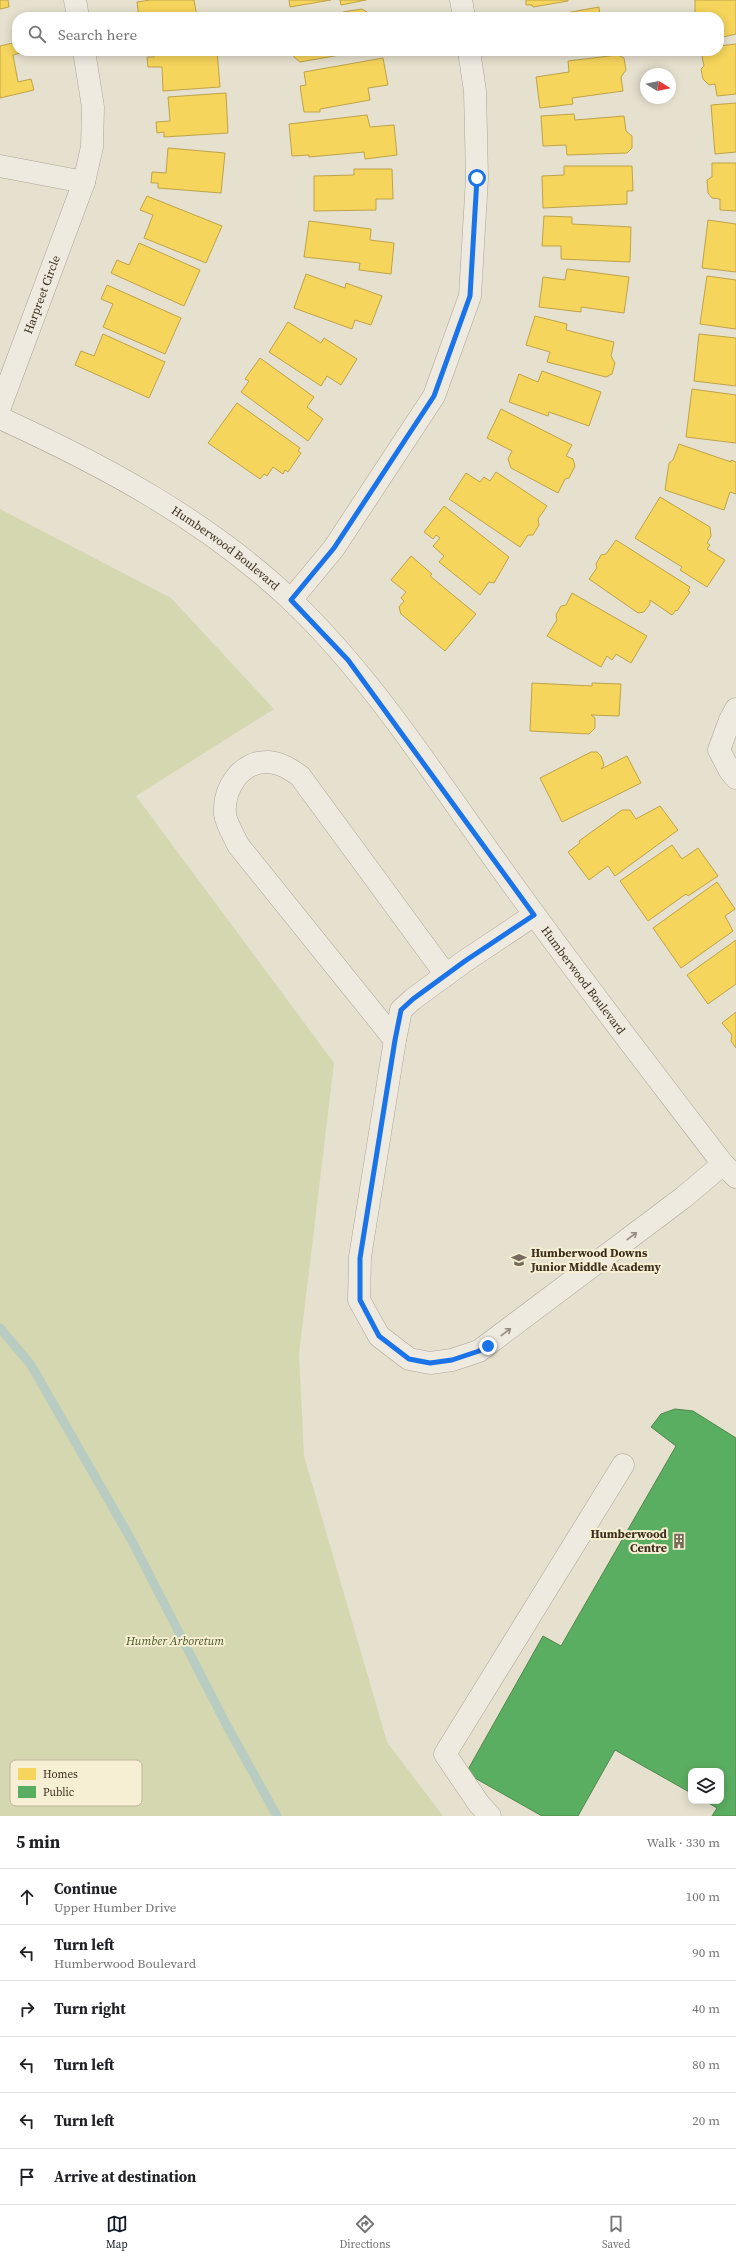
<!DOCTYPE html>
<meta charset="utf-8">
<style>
body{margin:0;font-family:"Source Serif 4",serif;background:#f6f6f6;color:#202124}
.controls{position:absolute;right:12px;bottom:12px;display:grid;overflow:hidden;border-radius:8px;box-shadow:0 2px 10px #0003}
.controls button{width:36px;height:36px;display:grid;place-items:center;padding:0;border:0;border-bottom:1px solid #e0e0e0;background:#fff;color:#202124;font:20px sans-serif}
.compass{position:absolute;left:640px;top:68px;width:36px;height:36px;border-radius:50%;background:#fff;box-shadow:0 2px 10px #0003;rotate:100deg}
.stop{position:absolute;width:12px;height:12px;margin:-9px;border:3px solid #1a73e8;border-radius:50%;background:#fff}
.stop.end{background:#1a73e8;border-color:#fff;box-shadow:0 1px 4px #0008}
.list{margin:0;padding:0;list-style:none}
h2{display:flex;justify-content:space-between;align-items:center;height:52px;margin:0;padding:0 16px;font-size:17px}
h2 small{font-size:13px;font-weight:400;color:#757577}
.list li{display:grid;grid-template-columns:26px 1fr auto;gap:12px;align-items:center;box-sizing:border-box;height:56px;padding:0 16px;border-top:1px solid #e0e0e0}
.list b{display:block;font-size:15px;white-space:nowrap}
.list p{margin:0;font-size:13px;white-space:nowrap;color:#757577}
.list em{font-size:13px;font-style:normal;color:#757577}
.icon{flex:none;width:22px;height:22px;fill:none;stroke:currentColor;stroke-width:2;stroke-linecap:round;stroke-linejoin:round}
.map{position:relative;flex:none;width:736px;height:1816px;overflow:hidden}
.search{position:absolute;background:#fff;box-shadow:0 2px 10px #0003;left:12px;right:12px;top:12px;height:44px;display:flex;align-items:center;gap:10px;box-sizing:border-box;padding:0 14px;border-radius:16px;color:#757577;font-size:15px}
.sheet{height:388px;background:#fff}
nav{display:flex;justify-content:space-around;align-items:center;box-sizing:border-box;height:56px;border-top:1px solid #e0e0e0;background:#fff;font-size:11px;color:#757577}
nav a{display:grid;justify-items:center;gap:2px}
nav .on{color:#111827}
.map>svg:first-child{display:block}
</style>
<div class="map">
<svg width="736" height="1816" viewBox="0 0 736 1816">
<rect width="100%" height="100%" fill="#e6e0ce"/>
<path fill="#d4d7af" d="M0 509 171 598 274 709 136 796 334 1063 299 1354 304 1456 387 1742 443 1816H0Z"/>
<path fill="#f6d55c" stroke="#bea349" d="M0 0H8L9 7 0 9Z
M150 0H194L197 17H139L137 2Z
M289 0H331L290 7Z
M340 0H366L341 5Z
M526 0H568V1L533 7 532 5H526Z
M695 0H736V34L719 38V17H695Z
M599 7 600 17H544Z
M362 9 370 14H374L375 17H344L343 12Z
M17 42V51L24 52 13 55 18 82 31 79 34 90 0 98V46Z
M736 44V94L717 96 715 84 709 85 703 79 701 69 704 66 701 51H719V46Z
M168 51H217L220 87 163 91 162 67H148L147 57H154L153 52Z
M293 51H357V52L300 62 294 57Z
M554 51H578L555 55Z
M618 55 624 58 626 70 621 77 623 91 572 98 573 104 540 108 536 77 569 72 568 61Z
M383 58 388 85 368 88 370 100 320 109V112H304L300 86 306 85 304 72Z
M226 93 228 133 164 137V132L157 133 156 122 170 121 168 97Z
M736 103V152L715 154 711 105Z
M574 114 575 120 624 116 626 131 632 136V148L627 153 567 155 566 145 543 146 541 116Z
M367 115 370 127 394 125 397 155 365 159 364 152 309 157V155L292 156 289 124Z
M168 148 225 153 221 193 158 188V183H151L152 172 166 173Z
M712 163H736V211L720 210V199L712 198 708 193 707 180 712 177Z
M564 166H632L633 191H627V204L543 208 542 176 564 175Z
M354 169H392L393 199H376V210L314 211V176L354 175Z
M147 196 222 226 206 263 144 238 153 215 140 210Z
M544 216 572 217V224L631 227 630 262 561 259V246H542Z
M708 220 736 224V272L702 268Z
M309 221 371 229 370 240 394 243 391 274 359 270 360 263 304 257Z
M139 243 200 270 184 306 111 273 117 260 129 265Z
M567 269 629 277 624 313 581 307V312L539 307 543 277 565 280Z
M306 274 345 288 346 283 382 296 371 325 355 320 352 329 294 308Z
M707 276 736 280V329L700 324Z
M107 285 181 318 165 354 103 327 113 304 101 299Z
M535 316 567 324 566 330 614 342 611 356 615 363 612 374 606 377 547 362 550 352 526 345Z
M288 322 321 343 324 338 357 359 341 385 327 376 321 386 269 352Z
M103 334 165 362 149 398 75 365 81 351 94 356Z
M699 334 736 338V386L694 381Z
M260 358 314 397 307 407 323 419 308 441 241 392 249 381 245 379Z
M542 371 601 392 589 426 549 412 548 416 509 402 519 374 538 382Z
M692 389 736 395V443L686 437Z
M237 403 300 448 298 451 301 453 288 472 285 470 283 474 273 467 267 476 264 474 260 479 208 443Z
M501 409 572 445 566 456 573 459 575 466 569 478 565 479 558 493 511 468 508 459 512 451 487 438Z
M679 444 731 462V460L736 462V494L730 492 724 510 665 490 669 463 673 460Z
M496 472 547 506 538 519 539 525 533 535H528L520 547 449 499 466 473 480 482 484 477 490 481Z
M660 497 710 527 711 536 707 543 710 545 707 549 725 560 707 587 680 570 682 567 635 538Z
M444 506 509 557 494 583 489 582 480 595 439 562 444 556 433 546 440 538 436 535 433 539 424 532Z
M616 540 690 587 688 591 690 592 677 611 676 610 672 615 650 600V604L644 612 638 613 589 579 597 568 596 564 601 555 606 554Z
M411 556 432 574 430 576 476 614 445 651 401 614 399 607 404 601 401 598 406 592 391 580Z
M572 593 647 636 631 663 616 654 612 660 607 656 601 667 547 636 557 620 556 615 561 606 566 605Z
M532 683 592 686V683L621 684 619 716 591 715 595 718V728L589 734 530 731Z
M591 752H597L601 756 604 765 601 769 627 756 641 783 562 822 540 778Z
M660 806 678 830 615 876 608 866 589 880 568 852 580 843 579 841 622 810H630L636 819Z
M672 845 682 859 698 848 718 876 688 896 686 894 648 921 620 881Z
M717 882 735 909 725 916 733 931 681 968 653 928Z
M736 940V984L708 1004 687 975Z
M736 1012V1048L731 1041 732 1035 722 1023Z"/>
<path fill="#5aae61" stroke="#51884d" d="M675 1409 693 1411 736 1438V1816H712L717 1808 705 1801H721V1771H691V1793L615 1750 578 1816H542L466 1773 543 1636 561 1646 676 1446 651 1427 661 1414Z"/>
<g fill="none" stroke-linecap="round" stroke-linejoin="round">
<path stroke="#b8ccc1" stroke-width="9" d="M0 1328 31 1365 132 1541 226 1724 277 1816"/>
<g stroke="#aba596" stroke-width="23">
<g id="minor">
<path d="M75 0 78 17"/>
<path d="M461 0 464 17"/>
<path d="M0 166 84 182"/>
<path id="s1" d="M0 407 84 182 92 147 93 107 84 51"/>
<path id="s2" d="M0 418C105 466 206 520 291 600 374 679 436 779 503 871 574 971 649 1067 723 1164L736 1177"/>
<path d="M291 600 334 548 434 396 470 296 477 178 475 91 469 51"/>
<path d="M736 709 730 720 719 750 730 771 736 778"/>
<path d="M534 915 465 961 413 999 401 1010 395 1040 360 1257 359 1300 379 1336 409 1359 430 1363 452 1360 479 1351 684 1197 723 1164"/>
<path d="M395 1040 238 845C234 836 226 823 225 814 223 789 241 760 269 762 281 763 290 769 300 776L446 975"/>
<path d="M490 1816 479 1804 445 1754 623 1465"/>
</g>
</g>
<use href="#minor" stroke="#eeeae0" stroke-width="22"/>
</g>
<defs><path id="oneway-shaft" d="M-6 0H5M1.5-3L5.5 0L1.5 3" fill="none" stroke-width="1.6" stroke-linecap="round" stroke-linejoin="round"/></defs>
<g stroke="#948c7e">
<use href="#oneway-shaft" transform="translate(632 1236) rotate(-37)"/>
<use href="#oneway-shaft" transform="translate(506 1332) rotate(-37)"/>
</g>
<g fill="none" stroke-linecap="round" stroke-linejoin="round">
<path stroke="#1a73e8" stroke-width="5" d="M477 178 470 296 434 396 334 548 291 600 348 660 534 915 465 961 413 999 401 1010 395 1040 360 1258V1300L379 1336 409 1359 430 1363 452 1360 479 1351 488 1346"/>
</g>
<defs>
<g id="school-bare" transform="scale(1.2)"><path d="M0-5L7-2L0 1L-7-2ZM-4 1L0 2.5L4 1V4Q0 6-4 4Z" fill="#776c5b" stroke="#f7efd3" stroke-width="2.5" paint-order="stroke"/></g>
<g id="building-bare" transform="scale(1.2)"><path d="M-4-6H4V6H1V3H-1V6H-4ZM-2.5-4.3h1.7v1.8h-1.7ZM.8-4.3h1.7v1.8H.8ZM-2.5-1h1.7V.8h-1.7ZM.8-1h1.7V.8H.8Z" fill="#776c5b" stroke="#f7efd3" stroke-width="2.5" paint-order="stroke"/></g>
</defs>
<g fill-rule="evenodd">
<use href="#school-bare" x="519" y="1260"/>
<use href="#building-bare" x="679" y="1541"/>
</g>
<g text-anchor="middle" stroke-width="4" stroke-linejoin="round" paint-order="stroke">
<g font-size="12" fill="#3b2e1d" stroke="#f7efd3">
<text dy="4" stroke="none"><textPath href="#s1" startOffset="120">Harpreet Circle</textPath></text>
<text dy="4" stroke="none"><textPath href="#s2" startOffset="261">Humberwood Boulevard</textPath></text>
<text dy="4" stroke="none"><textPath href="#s2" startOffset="825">Humberwood Boulevard</textPath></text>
</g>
<g font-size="12" font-weight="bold" fill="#3b2e1d" stroke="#f7efd3" text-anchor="start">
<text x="531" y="1257">Humberwood Downs<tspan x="531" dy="14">Junior Middle Academy</tspan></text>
<text x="667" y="1538" text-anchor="end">Humberwood<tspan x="667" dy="14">Centre</tspan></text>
</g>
<g font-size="12" font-style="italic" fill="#485823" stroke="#f7efd3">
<text x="175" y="1645">Humber Arboretum</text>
</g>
</g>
<rect x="10" y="1760" width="132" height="46" rx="6" fill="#f7efd3" stroke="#bfb59c" stroke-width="1"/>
<rect x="18" y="1768" width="18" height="12" fill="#f6d55c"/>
<rect x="18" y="1786" width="18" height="12" fill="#5aae61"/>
<g font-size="11" fill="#3b2e1d">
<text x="43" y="1778">Homes</text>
<text x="43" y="1796">Public</text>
</g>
</svg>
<div class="controls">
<button><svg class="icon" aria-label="layers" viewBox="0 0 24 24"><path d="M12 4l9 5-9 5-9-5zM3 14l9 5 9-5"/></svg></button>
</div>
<svg class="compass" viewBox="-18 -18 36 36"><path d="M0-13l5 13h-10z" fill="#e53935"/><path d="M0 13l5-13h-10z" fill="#757577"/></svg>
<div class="stop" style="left:477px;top:178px"></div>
<div class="stop end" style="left:488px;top:1346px"></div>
<div class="search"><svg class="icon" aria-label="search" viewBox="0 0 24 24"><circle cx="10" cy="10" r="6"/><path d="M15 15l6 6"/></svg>Search here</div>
</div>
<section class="sheet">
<h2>5 min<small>Walk · 330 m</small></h2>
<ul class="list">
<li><svg class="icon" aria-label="ahead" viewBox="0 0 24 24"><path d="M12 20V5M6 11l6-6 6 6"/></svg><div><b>Continue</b><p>Upper Humber Drive</p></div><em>100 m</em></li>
<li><svg class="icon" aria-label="left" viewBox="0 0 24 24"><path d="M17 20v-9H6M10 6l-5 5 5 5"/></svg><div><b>Turn left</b><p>Humberwood Boulevard</p></div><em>90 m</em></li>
<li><svg class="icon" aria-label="right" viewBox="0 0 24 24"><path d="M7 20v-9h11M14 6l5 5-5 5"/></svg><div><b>Turn right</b></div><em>40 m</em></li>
<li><svg class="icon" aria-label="left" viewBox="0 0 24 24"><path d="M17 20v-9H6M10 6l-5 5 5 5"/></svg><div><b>Turn left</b></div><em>80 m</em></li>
<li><svg class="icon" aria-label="left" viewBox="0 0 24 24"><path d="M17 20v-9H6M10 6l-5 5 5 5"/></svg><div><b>Turn left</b></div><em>20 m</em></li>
<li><svg class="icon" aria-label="arrive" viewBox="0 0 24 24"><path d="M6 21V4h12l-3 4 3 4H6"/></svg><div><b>Arrive at destination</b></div></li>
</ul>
</section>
<nav>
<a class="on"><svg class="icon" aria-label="map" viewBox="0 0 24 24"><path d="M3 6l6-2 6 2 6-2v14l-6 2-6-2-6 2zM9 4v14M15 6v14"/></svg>Map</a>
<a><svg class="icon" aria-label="directions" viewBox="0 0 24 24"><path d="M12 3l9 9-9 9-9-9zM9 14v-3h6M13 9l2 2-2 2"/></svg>Directions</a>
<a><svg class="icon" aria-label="saved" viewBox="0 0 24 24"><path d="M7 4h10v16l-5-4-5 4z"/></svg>Saved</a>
</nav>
